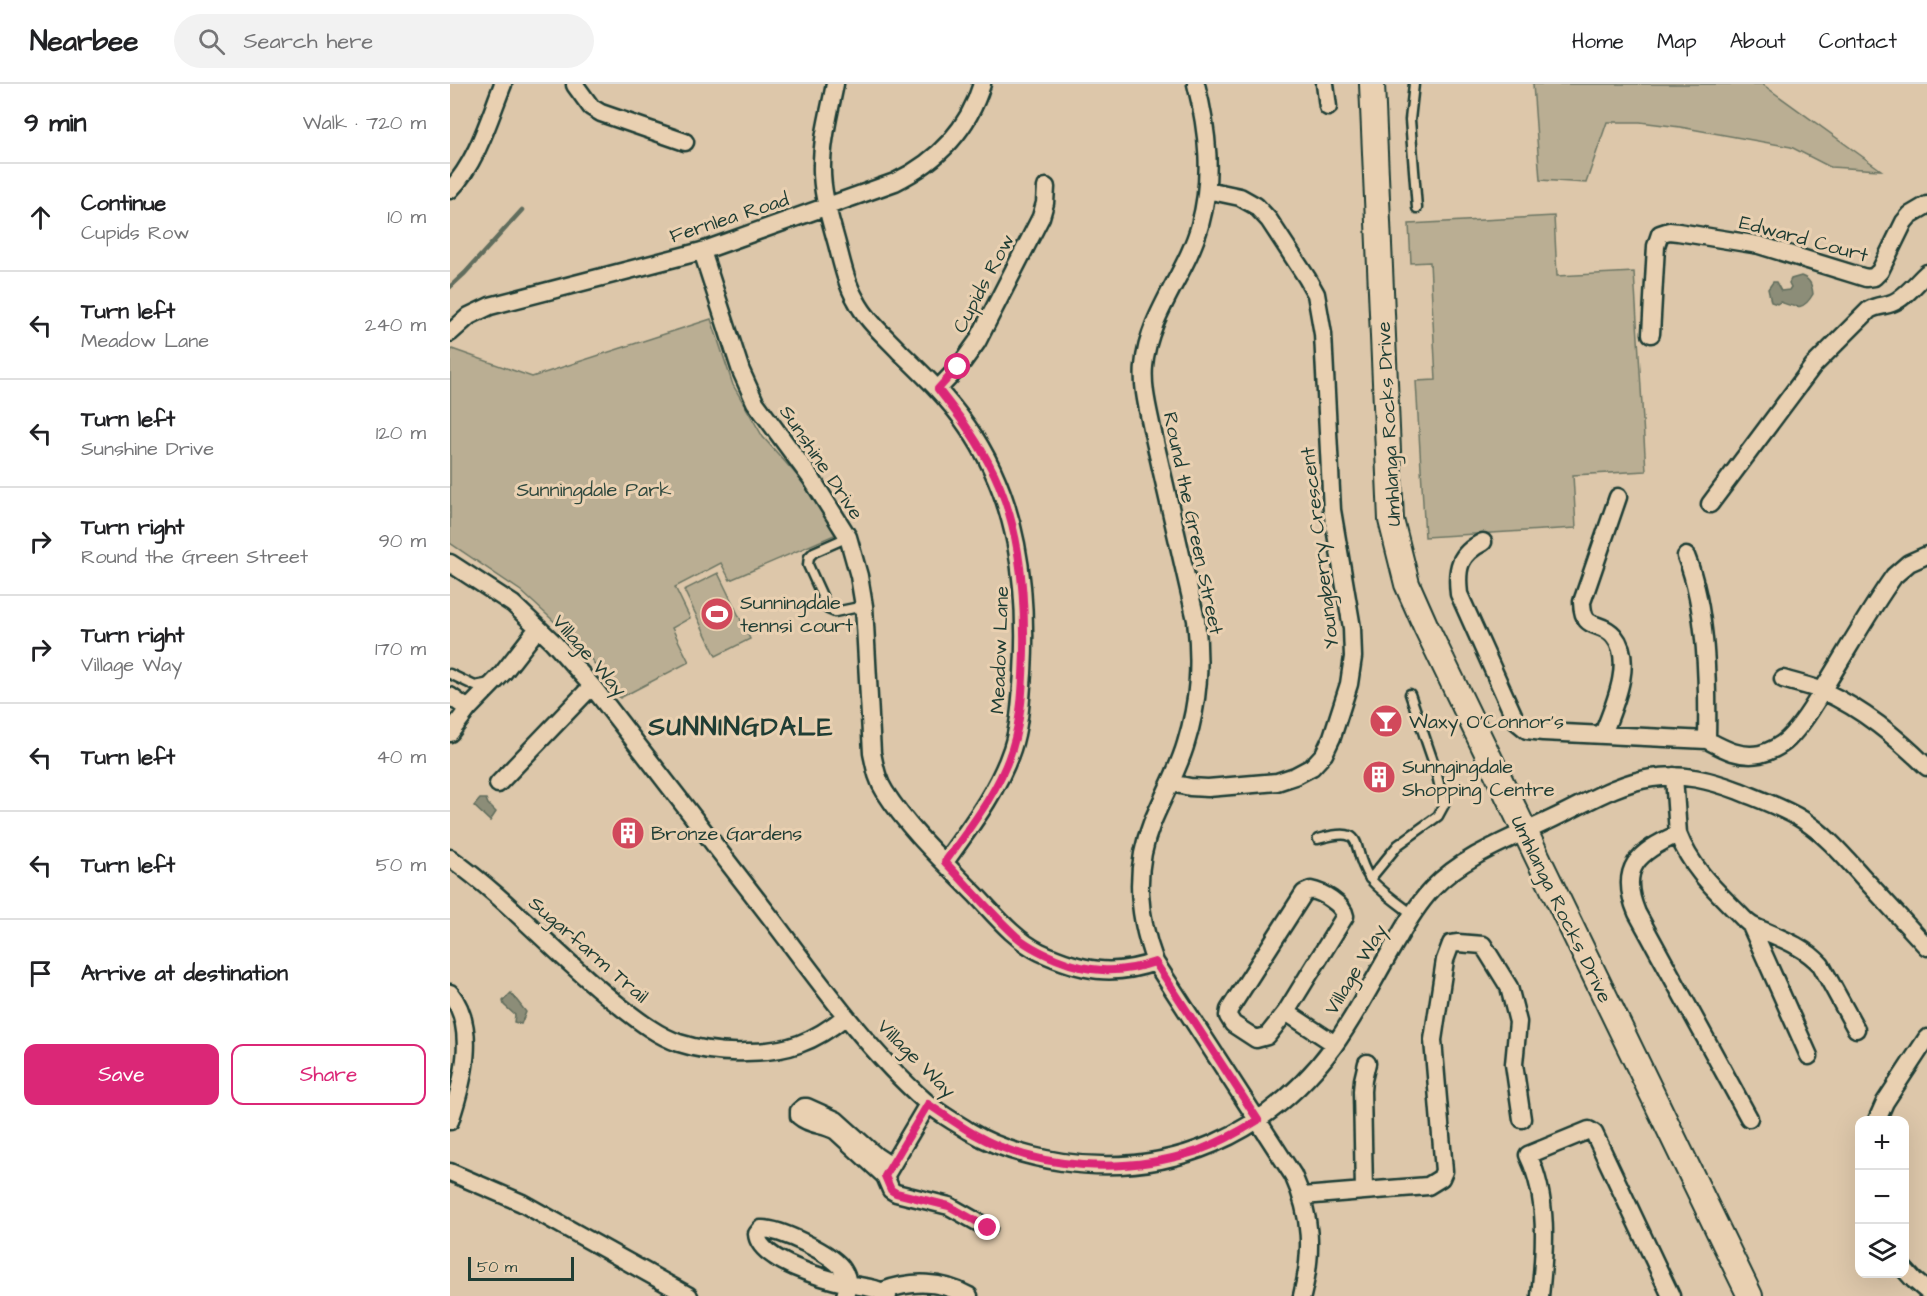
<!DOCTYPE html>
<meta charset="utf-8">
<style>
body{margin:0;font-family:"Architects Daughter",sans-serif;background:#f2f2f2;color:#202124}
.controls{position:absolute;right:18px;bottom:18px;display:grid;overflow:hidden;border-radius:12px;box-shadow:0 6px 24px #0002}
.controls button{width:54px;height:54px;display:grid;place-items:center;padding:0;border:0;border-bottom:2px solid #e0e0e0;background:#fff;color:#202124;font:30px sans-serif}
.scale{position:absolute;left:18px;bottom:15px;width:106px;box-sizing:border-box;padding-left:6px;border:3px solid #1f3d34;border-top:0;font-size:16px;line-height:21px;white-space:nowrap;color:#1f3d34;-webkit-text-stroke:4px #e9d0b1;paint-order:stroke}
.stop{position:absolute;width:18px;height:18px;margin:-14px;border:4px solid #db2777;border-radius:50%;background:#fff}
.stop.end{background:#db2777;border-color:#fff;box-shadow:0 2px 6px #0008}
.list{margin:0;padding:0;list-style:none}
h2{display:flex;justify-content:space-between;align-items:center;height:78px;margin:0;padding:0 24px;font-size:26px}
h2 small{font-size:20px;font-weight:400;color:#757577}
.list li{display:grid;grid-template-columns:39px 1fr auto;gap:18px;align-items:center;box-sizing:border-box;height:108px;padding:0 24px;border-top:2px solid #e0e0e0}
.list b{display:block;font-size:22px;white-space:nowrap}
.list p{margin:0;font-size:20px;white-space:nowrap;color:#757577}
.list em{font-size:20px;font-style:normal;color:#757577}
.actions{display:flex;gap:12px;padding:18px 24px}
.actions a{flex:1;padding:14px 0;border:2px solid #db2777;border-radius:12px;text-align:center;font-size:21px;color:#db2777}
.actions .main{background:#db2777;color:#fff}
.icon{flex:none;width:33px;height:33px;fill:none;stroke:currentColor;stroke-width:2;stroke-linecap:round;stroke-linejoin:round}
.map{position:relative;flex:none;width:1477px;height:1212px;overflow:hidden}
header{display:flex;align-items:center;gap:36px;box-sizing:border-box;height:84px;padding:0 30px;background:#fff;border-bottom:2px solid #e0e0e0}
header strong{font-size:28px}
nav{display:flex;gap:33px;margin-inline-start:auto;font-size:21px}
.search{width:420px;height:54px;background:#f2f2f2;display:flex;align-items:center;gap:15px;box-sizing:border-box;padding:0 21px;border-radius:33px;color:#757577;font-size:22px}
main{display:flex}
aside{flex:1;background:#fff}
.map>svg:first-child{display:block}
</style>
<header>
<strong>Nearbee</strong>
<div class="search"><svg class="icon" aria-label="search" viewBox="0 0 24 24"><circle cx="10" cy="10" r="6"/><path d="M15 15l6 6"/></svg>Search here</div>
<nav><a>Home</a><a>Map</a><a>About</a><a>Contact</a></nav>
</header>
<main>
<aside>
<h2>9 min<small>Walk · 720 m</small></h2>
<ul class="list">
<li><svg class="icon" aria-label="ahead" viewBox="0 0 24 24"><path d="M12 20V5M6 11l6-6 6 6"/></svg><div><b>Continue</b><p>Cupids Row</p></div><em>10 m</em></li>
<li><svg class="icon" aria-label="left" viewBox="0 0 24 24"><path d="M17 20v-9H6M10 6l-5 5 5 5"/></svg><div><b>Turn left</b><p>Meadow Lane</p></div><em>240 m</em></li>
<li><svg class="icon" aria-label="left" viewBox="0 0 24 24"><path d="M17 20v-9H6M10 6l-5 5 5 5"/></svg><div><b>Turn left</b><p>Sunshine Drive</p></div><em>120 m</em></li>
<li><svg class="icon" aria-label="right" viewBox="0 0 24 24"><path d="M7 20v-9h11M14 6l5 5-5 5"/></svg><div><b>Turn right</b><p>Round the Green Street</p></div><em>90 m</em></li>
<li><svg class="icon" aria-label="right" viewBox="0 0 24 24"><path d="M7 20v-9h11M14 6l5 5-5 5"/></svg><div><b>Turn right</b><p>Village Way</p></div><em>170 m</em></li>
<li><svg class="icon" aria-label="left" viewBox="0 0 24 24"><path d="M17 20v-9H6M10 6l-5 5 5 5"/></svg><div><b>Turn left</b></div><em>40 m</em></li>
<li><svg class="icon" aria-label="left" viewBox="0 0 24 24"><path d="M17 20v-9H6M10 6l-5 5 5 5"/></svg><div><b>Turn left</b></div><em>50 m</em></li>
<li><svg class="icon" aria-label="arrive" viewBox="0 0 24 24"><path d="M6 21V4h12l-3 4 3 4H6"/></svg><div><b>Arrive at destination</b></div></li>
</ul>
<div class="actions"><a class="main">Save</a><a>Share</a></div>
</aside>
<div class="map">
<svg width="1477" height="1212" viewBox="0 0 1477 1212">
<rect width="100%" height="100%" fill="#ddc7aa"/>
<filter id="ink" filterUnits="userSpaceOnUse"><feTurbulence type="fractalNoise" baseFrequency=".0167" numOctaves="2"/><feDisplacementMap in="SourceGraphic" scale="12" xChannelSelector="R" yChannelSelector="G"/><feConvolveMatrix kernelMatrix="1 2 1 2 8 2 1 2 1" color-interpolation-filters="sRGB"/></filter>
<g filter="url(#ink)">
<path fill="#baae93" stroke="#6c7664" stroke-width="1.5" d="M1083 0H1312L1431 86 1380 83 1341 63 1230 43 1190 38H1157L1136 99 1090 96Z
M1104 132 1107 192 1184 188 1196 387 1123 391 1126 444 975 453 966 297 986 296 980 178 961 179 959 140Z
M261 235 283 301 313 353 352 397 389 449 280 496 271 479 225 503 240 534 222 544 239 578 170 614 132 563 71 507 0 459V270L2 265 82 293Z
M268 489 300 555 266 572 234 506Z"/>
<path fill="#8c8d78" stroke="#606d5d" stroke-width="1.5" d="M1351 192C1360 195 1362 201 1363 210 1353 228 1345 223 1330 218L1327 220 1321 218 1318 205 1323 198H1326L1331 207 1339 206 1341 203 1339 199 1341 195Z
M30 715H36L38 720 46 728 40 737 24 722Z
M61 909 76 928 71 940 64 938 65 931 54 921 53 917Z"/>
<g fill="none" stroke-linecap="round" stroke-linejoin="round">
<path stroke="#606d5d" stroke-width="4.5" d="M0 203 15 189 72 126"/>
<g stroke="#1f3d34" stroke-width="13">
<path id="lane" d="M964 0 960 36 967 124
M398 453 364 468 359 473 358 481 378 525 385 528 414 522
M0 590 25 602 40 599
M868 755C919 741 899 762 919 793 926 804 951 821 962 830
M920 795 948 761 988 732 994 721 985 683 960 610"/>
</g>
<g stroke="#1f3d34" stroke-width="21">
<path id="street" d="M385 0C380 26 372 54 372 81 371 108 380 134 387 160 392 179 396 199 406 216 416 236 435 252 450 268 474 291 498 314 517 342 568 414 578 503 573 589 571 614 570 641 562 665 548 707 520 743 495 778
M746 0C758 47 763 94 750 141 737 189 698 231 694 282 692 303 698 325 702 345L746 536C751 579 749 617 736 659 728 687 713 712 702 739 683 786 688 832 705 878L843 1091C862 1133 863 1168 852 1212
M875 0 878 23
M125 1 141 23 151 29 235 58
M0 106C27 78 39 35 53 0
M252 167 291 287 305 318 361 394 398 453 409 492 414 522 422 669C425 683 427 696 435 708 460 747 494 778 526 811 545 831 565 856 590 868 631 887 663 893 705 878
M0 249 19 232 40 222 252 167 445 98C488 77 518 46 532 0
M1201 250 1206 162 1210 150 1219 147 1228 148 1309 161 1416 194 1424 193 1430 187 1454 138 1460 131 1477 121
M488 305 509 283 527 258 591 133 595 119 596 103
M1260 420 1363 282 1419 226C1427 221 1434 222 1442 219 1455 214 1467 198 1477 189
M1033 458C1009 470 1006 484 1009 510L1066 637 1077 646 1093 648 1257 656C1274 665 1290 674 1310 670 1319 668 1331 662 1338 655 1353 640 1365 620 1375 602 1398 565 1419 527 1444 492L1459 479 1477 471
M1236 472C1257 524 1258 601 1257 656
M0 479 63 520 103 558 142 602C202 679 261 757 321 834 368 896 417 966 475 1017 488 1029 505 1038 519 1047 547 1064 580 1073 612 1078 720 1094 818 1051 883 963 907 930 926 891 947 856 957 838 968 820 982 805 1014 771 1063 754 1104 734 1136 719 1167 699 1202 694 1233 689 1260 696 1289 707 1311 716 1334 724 1353 736 1376 751 1393 771 1411 791 1433 815 1455 839 1477 863
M1333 595C1346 599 1360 602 1373 607 1414 626 1445 652 1477 683
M0 612 18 625
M0 649 18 625 53 589 88 544
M1153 650C1163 624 1185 577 1164 552 1150 535 1133 549 1132 518L1168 413
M1224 692 1228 750C1188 768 1168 784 1187 829L1299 1034
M721 699 740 703 758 704 827 698 845 692 862 683 874 670 882 653 899 600 903 573 902 544 882 426 873 250 866 210 857 194 819 136 806 122 790 113 757 106
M48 700 142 602
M1228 750C1240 781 1260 801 1283 824 1289 829 1296 839 1303 842 1327 853 1353 861 1371 881L1406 945
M0 774C62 818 111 877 171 923 189 937 208 952 229 959 251 966 274 969 296 968 338 968 364 958 396 932
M861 806C872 808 893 820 895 832L836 928 817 952 806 955 783 940 778 932 779 926 854 809Z
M1301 842 1359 972
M0 909C28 944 13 998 0 1037
M836 928 885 960
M1427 1036 1435 1018 1477 954
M441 1082 426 1072 386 1036 357 1023H354L349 1027V1032C359 1041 374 1040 386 1047L435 1092 441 1106 446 1109 499 1122 538 1144
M0 1088 72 1119 239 1212
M436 1091 478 1020
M914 1107 978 1102 991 1094 994 1087 983 956 995 876 1001 860 1008 859 1033 861 1059 903 1068 938 1064 980 1072 1035
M853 1112 914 1107 912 1007 913 996 917 979
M1454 1185 1464 1196 1477 1207
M433 1207C462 1196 492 1197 519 1212
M395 1212C398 1202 399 1195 393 1186 384 1170 329 1144 311 1145L307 1150C309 1177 376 1195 398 1200 412 1203 428 1203 438 1212
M1090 1212C1095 1166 1099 1114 1078 1071L1139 1046 1144 1049 1221 1212"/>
</g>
<g stroke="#1f3d34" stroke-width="28">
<path id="secondary" d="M922 0 941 436 957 500 976 543 1300 1212"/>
</g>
<use href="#lane" stroke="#e9d0b1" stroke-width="8"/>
<use href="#street" stroke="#e9d0b1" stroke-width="16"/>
<use href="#secondary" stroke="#e9d0b1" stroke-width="24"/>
</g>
</g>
<g fill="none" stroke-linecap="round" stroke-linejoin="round" filter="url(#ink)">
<path stroke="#db2777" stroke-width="8" d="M508 283 488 305C506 328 523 350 537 376 569 433 575 501 574 566 573 599 572 633 562 665 549 707 520 743 495 778 518 802 541 829 566 852 577 862 592 869 606 875 640 889 670 890 705 878L808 1036C789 1048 769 1059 747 1067 676 1090 589 1087 524 1050 508 1041 493 1030 478 1020L435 1092 441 1106 446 1109 499 1122 538 1144"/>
</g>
<defs>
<g id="stadium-disc" transform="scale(1.725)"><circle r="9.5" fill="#d1495b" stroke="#e9d0b1"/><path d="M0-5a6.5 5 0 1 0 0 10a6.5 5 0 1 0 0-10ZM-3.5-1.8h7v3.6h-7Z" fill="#fff"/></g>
<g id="bar-disc" transform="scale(1.725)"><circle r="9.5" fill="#d1495b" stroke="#e9d0b1"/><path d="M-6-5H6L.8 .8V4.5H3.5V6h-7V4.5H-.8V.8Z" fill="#fff"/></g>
<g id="building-disc" transform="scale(1.725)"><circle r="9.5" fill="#d1495b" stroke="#e9d0b1"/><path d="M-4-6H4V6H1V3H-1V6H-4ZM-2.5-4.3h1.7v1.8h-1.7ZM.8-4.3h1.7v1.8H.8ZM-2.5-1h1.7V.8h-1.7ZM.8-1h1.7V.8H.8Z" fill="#fff"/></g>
</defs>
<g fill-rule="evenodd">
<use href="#stadium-disc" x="267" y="530"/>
<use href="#bar-disc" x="936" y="637"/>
<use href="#building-disc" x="929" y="693"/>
<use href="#building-disc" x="178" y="749"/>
</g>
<g text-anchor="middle" stroke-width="6" stroke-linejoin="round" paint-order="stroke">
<g font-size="20" fill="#1f3d34" stroke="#e9d0b1">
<text transform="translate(279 133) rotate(-18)" y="7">Fernlea Road</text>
<text transform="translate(1354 154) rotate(15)" y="7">Edward Court</text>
<text transform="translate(533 199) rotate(-62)" y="7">Cupids Row</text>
<text transform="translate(938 340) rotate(-93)" y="7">Umhlanga Rocks Drive</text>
<text transform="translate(372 378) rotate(56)" y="7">Sunshine Drive</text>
<text transform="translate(744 439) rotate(78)" y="7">Round the Green Street</text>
<text transform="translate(869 464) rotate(-97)" y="7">Youngberry Crescent</text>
<text transform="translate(549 566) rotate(-88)" y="7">Meadow Lane</text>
<text transform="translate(140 571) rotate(49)" y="7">Village Way</text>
<text transform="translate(1112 825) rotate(64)" y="7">Umhlanga Rocks Drive</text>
<text transform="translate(139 865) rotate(41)" y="7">Sugarfarm Trail</text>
<text transform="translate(905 885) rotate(-59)" y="7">Village Way</text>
<text transform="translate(467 974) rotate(45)" y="7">Village Way</text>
</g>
<g font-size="20" fill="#2e483e" stroke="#e9d0b1">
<text x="144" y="412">Sunningdale Park</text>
</g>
<g font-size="20" fill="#1f3d34" stroke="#e9d0b1" text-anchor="start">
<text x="290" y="525">Sunningdale<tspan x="290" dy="23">tennsi court</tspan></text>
<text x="959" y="644">Waxy O'Connor's</text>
<text x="952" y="689">Sunngingdale<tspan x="952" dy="23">Shopping Centre</tspan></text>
<text x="201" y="756">Bronze Gardens</text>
</g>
<g font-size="26" font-weight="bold" letter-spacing="1.5" fill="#1f3d34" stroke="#e9d0b1">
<text x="291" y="651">SUNNINGDALE</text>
</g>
</g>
</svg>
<div class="controls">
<button>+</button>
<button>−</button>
<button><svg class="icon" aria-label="layers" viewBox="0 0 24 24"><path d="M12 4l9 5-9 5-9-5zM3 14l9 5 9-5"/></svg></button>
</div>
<div class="scale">50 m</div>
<div class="stop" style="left:508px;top:283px"></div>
<div class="stop end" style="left:538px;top:1144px"></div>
</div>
</main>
